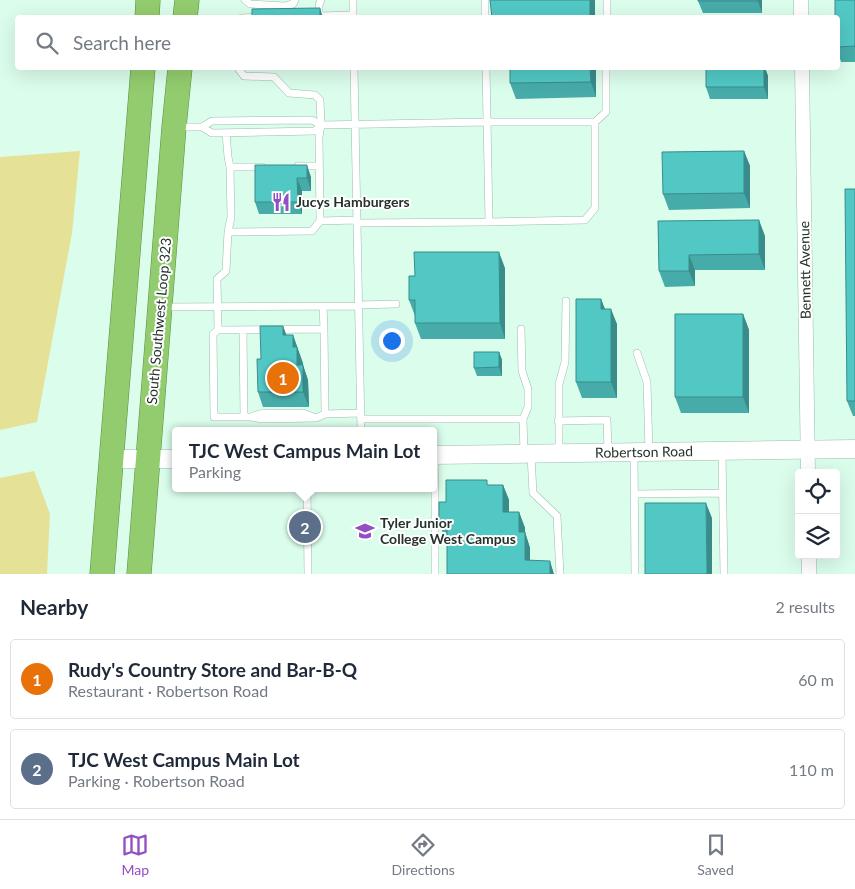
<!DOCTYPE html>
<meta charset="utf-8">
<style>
body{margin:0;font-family:Lato,sans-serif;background:#f2f2f3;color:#1f2937}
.controls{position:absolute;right:15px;bottom:15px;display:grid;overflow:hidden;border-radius:5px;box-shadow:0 5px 20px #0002}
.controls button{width:45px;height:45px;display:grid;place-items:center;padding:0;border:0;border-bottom:1px solid #e0e1e3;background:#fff;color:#1f2937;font:25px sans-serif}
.you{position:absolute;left:391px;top:340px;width:18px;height:18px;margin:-12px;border:4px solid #fff;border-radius:50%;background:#1a73e8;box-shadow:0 0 0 8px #1a73e833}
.badge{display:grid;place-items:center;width:32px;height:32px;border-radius:50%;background:#934ec3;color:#fff;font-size:16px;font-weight:700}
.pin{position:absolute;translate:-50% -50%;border:2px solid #fff;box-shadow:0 1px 5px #0006}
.popup{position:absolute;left:172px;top:427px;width:265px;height:65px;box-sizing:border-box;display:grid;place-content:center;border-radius:5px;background:#fff;filter:drop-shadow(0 1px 4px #0005);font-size:16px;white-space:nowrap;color:#747a83}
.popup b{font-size:19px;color:#1f2937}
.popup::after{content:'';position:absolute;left:50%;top:100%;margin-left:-10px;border:10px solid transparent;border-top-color:#fff}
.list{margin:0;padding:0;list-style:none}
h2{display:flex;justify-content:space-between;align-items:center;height:65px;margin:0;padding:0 20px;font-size:21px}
h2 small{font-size:16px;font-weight:400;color:#747a83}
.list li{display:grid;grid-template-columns:32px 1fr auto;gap:15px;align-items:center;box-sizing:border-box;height:80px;margin:0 10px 10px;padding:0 10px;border:1px solid #e0e1e3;border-radius:5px}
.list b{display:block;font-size:19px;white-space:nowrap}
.list p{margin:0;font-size:16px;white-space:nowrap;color:#747a83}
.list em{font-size:16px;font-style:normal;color:#747a83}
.icon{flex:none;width:28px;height:28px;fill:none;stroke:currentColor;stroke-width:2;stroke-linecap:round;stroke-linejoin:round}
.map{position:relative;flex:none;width:855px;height:574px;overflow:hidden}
.search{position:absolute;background:#fff;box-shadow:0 5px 20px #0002;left:15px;right:15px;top:15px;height:55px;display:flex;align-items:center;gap:12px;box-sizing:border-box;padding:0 18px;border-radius:5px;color:#747a83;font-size:19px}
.sheet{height:245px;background:#fff}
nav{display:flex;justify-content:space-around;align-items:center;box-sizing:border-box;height:70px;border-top:1px solid #e0e1e3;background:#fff;font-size:14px;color:#747a83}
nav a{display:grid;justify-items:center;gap:2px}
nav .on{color:#934ec3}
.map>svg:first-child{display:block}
</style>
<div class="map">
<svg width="855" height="574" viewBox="0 0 855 574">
<rect width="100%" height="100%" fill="#dbfdec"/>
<path fill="#e5e297" d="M80 151 72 233 37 422 0 430V157Z
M34 471 50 514 47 574H0V478Z"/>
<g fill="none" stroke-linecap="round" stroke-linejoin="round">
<g stroke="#9dbcad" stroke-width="8">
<path id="service" d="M245 0 250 4 285 6 293 4 295 0
M321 0 319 5V16L353 15
M353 0V18
M485 0V18
M242 18 261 17
M607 18V0
M238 68 244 76 274 77 289 93 315 95 320 100 321 125 319 137 320 221 357 220
M354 68 361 431
M321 125 487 122H595L606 112V68
M177 127H202L212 133 315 131 321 125 312 120 212 121 202 127
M298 166H319
M230 167H262
M489 222 585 220 595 208V122
M357 223 489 222 486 68
M228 232 312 231 320 221
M358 305 396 304
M323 306 324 329
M164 307 358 306
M521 329 522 371 528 389V407L523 419
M218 330 217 279 226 271 228 232 231 217 230 167 228 157 226 133
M243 330 244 417
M637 353 647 382 649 452
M325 414 324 329 218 330 213 334 214 417H250L263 419 316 418 325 414 361 413
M253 416 264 413H303L313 417
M361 419H523L524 453
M558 421 607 420 608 451
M722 452 724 574
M559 453V384L565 362 566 301
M634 453 635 574
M435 455V574
M531 455 533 493 557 516 560 574
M307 488 308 574
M634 494 723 493"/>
</g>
<g stroke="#9dbcad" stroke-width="15">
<path id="minor" d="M801 0V18
M802 68 808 473
M809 555V574"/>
</g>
<g stroke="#9dbcad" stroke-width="19">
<path id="tertiary" d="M434 455 855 449
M111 459H176"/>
</g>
<g stroke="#5b8e3f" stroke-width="25">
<path id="trunk" d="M147 18 148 0
M185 18 187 0
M102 574 143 68
M139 574 174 127 180 68"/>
</g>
<use href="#service" stroke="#fff" stroke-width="7"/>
<use href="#minor" stroke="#fff" stroke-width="14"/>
<use href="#tertiary" stroke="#fff" stroke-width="18"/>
<use href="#trunk" stroke="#93cc6e" stroke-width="24"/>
</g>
<path fill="#47aca9" d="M762 0V13H703L698 1Z
M855 0V62H841L838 52V18Z
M596 68V97L516 99 510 83Z
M706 68H765L768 76V99H710L706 87Z
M744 151 750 166V208L669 210 663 194Z
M255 165 311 177V191H302V214H259L255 202Z
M855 189V416H853L847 401Z
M658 221 765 236V270H695V286L665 287 659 271Z
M505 268V339H421L415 323V316L409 300 415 276Z
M601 299 605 309 617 324V398H582L576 382Z
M743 314 749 330V413H681L675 397Z
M283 326 286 335H293L308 380 309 407H263L258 392 261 359Z
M499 352 502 360V376H477L474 368Z
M489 485H503L509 500V512H519L525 528V532L530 548V560L554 574 447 537H444L439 521 446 502Z"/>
<path fill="#398c8a" d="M590 0H595V18H590Z
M758 0H762V13L758 1Z
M320 8 323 18H320Z
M590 68H596V97L591 82Z
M764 68H765L768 76V99L764 87Z
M744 151 750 166V208L744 193Z
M307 165 311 177V191L307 178Z
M297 178 302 191V214L298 202Z
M759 220 765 236V270L759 254Z
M499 252 505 268V339L500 323Z
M689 255 695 270V286L689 271Z
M601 299 607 315 601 309Z
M611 309 617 324V398L611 382Z
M743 314 749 330V413L743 397Z
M283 326 289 342 283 335Z
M293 335 303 363V380L297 365 293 347Z
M499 352 502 360V376L499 367Z
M303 365 308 380 309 407 303 392Z
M503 485 509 500V528L503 512Z
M706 503 712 518V574H707Z
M519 512 525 528V532L530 548V574L525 560 519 532Z
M550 561 554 574H550Z"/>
<path fill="#52c8c5" stroke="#398c8a" d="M490 0H590V18H492Z
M698 0H758V1H698Z
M835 0H855V46L838 47V18H835Z
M320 8V18H252V9Z
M510 68H590L591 82 510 83Z
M706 68H764V87H706Z
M744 151V193L663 194 662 152Z
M255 165H307V178H297L298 202H255Z
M845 189H855V401H847Z
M759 220V254L689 255V271H659L658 221Z
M414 252H499L500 323H415V300H409V276H415Z
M576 299H601V309H611V382H576Z
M675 314H743V397H675Z
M260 326H283V335H293V347H297V365H303V392H258L257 359H261Z
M474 352H499V367L474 368Z
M446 480H487V485H503V512H519V532H525V560L550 561V574H447V521H439V502H446Z
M645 503H706L707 574H645Z"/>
<defs>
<g id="restaurant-bare" transform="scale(1.5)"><path d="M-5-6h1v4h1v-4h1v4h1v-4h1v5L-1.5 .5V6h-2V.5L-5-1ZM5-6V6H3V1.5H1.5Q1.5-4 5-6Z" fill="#934ec3" stroke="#fff" stroke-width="2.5" paint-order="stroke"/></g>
<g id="university-bare" transform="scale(1.5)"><path d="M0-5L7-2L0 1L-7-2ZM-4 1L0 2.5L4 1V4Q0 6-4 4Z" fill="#934ec3" stroke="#fff" stroke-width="2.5" paint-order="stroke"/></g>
</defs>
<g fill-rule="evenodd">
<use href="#restaurant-bare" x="281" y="202"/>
<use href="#university-bare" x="365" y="531"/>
</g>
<g text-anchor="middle" stroke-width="4" stroke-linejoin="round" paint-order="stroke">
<g font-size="14" font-weight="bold" fill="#25322c" stroke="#fff" text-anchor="start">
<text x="296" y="207">Jucys Hamburgers</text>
<text x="380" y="528">Tyler Junior<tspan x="380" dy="16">College West Campus</tspan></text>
</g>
<g font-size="14" fill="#25322c" stroke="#fff">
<text transform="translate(805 270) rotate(-91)" y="5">Bennett Avenue</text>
<text transform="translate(159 321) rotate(-85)" y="5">South Southwest Loop 323</text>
<text transform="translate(644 452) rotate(-1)" y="5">Robertson Road</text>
</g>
</g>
</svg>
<div class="controls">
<button><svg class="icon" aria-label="locate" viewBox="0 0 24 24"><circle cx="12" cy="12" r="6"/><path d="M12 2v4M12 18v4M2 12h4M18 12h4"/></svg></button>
<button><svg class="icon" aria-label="layers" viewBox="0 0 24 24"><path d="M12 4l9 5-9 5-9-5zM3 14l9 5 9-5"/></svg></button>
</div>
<div class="you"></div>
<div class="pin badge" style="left:283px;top:378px;background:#e8710a">1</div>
<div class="pin badge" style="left:305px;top:527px;background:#5c6f8a">2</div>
<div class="popup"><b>TJC West Campus Main Lot</b>Parking</div>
<div class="search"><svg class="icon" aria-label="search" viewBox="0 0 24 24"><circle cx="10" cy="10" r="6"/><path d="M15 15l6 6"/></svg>Search here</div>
</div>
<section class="sheet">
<h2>Nearby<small>2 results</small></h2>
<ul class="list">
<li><span class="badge" style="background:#e8710a">1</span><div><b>Rudy's Country Store and Bar-B-Q</b><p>Restaurant · Robertson Road</p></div><em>60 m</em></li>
<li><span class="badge" style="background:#5c6f8a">2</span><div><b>TJC West Campus Main Lot</b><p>Parking · Robertson Road</p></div><em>110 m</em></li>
</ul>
</section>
<nav>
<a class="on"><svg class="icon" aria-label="map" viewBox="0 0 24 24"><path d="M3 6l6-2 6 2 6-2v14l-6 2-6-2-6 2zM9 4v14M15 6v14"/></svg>Map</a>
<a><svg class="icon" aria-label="directions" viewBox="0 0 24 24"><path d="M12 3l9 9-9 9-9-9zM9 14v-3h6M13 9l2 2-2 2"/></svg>Directions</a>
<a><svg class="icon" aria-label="saved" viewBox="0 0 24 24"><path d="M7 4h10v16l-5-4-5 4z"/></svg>Saved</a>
</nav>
